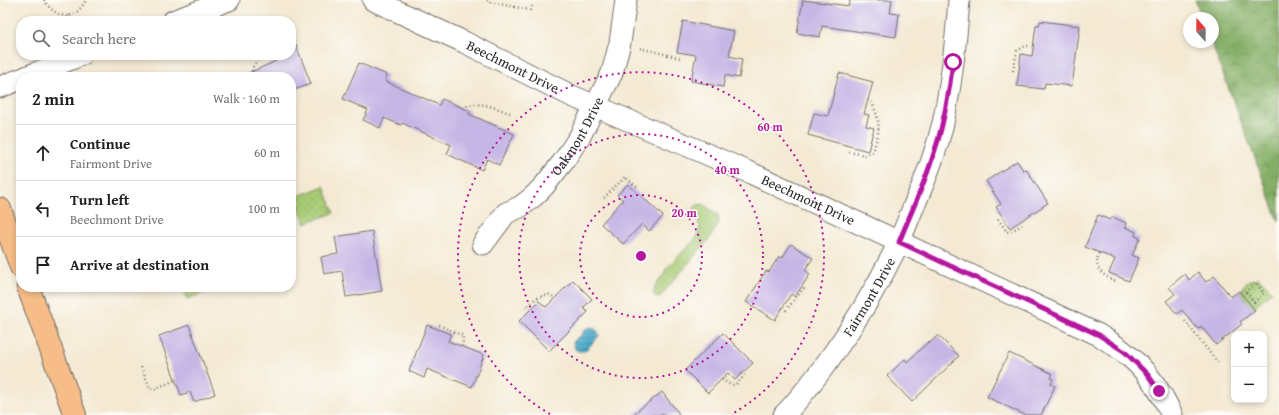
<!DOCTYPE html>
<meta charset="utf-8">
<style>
body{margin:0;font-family:"Gentium Book Plus",serif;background:#f6f6f6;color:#202124}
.controls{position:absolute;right:12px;bottom:12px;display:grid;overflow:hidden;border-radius:8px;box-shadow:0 2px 6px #0003}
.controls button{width:36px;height:36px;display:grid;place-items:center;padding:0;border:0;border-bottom:1px solid #e0e0e0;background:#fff;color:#202124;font:20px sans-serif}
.compass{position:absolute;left:1183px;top:12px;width:36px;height:36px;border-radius:50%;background:#fff;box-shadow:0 2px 6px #0003;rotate:339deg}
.stop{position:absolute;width:12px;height:12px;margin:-9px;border:3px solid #b5179e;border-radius:50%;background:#fff}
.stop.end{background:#b5179e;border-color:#fff;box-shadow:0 1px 4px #0008}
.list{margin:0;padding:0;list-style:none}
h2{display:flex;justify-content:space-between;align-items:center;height:52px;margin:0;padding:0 16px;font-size:17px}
h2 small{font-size:13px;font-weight:400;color:#757577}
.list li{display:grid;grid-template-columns:26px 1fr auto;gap:12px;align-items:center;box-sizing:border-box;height:56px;padding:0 16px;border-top:1px solid #e0e0e0}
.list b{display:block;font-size:15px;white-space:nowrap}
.list p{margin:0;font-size:13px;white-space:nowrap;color:#757577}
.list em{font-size:13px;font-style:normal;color:#757577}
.icon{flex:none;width:22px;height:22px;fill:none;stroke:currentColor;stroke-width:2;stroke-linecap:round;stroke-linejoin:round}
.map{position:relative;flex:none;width:1279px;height:415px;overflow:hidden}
.search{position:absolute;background:#fff;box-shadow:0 2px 6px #0003;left:16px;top:16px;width:280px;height:44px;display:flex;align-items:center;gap:10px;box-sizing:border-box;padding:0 14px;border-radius:16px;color:#757577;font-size:15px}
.panel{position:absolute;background:#fff;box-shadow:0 2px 6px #0003;left:16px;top:72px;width:280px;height:220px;border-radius:16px}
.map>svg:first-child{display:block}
</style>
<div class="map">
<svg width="1279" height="415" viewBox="0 0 1279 415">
<defs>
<pattern id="grass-tufts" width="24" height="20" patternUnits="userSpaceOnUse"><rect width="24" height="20" fill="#a7cb74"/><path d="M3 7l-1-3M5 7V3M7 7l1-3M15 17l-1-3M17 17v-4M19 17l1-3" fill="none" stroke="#90ae65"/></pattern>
<pattern id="forest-crowns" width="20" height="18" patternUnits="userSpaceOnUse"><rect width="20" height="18" fill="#85af66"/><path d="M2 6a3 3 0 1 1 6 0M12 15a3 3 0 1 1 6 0" fill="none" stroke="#6d8f54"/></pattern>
<pattern id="park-dots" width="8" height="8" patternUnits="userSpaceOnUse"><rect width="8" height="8" fill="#a7cb74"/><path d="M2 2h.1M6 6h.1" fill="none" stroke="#90ae65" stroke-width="1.8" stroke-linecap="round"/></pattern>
<pattern id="water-rules" width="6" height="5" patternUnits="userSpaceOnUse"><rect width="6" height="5" fill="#4dabcc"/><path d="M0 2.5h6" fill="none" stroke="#408ba6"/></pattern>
</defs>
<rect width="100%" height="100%" fill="#fdfcf7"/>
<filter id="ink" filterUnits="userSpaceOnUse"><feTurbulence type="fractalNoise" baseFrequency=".025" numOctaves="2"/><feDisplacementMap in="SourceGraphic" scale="8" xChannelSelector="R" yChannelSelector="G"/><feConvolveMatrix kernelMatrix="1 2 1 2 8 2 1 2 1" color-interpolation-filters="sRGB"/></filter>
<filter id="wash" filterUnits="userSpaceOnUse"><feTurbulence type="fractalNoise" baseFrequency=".012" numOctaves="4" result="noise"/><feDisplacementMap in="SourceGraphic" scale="16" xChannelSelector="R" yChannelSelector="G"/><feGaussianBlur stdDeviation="0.9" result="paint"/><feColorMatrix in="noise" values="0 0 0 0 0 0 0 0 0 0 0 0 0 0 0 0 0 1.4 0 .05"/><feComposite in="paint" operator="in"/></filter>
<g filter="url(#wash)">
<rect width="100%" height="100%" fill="#f4e9d3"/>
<path fill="url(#grass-tufts)" stroke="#697b50" d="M183 287H219L187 299Z"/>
<path fill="url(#forest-crowns)" stroke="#586d48" d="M1195 0H1279V222L1211 42H1213V18H1202Z"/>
<path fill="url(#park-dots)" stroke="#697b50" d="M324 186 334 213 305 223 295 197Z
M703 204 718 215 719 223 710 238 658 299 653 293 655 286 663 277 666 269 697 237 700 227 698 220 692 210 697 205Z
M1258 277 1272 291 1253 308 1240 292 1242 290 1243 286 1249 280H1254Z"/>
<path fill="url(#water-rules)" stroke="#3c6b7c" d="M589 327C595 328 598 330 599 336L585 351H578L575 349 573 342 577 338 582 335 584 330Z"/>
<g id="blocks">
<path fill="#c6b6e6" d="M803 0 849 6 850 0H892L890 13 899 14 896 37 822 26 820 37 797 33Z
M683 21 734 31 729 56 742 59 739 78 725 75 723 87 691 81 696 55 677 52Z
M1040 21 1080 26 1072 86 1045 83 1044 89 1017 86 1021 54 1032 56 1036 25H1039Z
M292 35 311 84 291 91V77H240L276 61V59L286 55H291V36Z
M359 63 387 75 385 81 439 105 442 99 470 111 469 114 514 134 499 165 487 159 482 170 447 154 451 145 402 123 401 125 384 118 380 128 363 120 368 110 343 99Z
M839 73 873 82 864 114 869 115 866 126 874 128 868 151 808 135 814 113 828 116Z
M1017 161 1024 171 1026 169 1048 203 1010 228 996 207 1001 204 986 181Z
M628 184 663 216 649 231 642 224 623 244 601 224 623 200 617 195Z
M1098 215 1110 220 1113 217 1126 223 1125 227 1136 232 1135 236 1140 238 1132 255 1139 258 1129 281 1109 273 1115 259 1085 247Z
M372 231 382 291 346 297 342 271 324 274 321 257 338 254 335 237Z
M791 244 813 258 805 270 810 274 795 297 791 294 775 320 746 302 766 271 769 272 779 256 782 258Z
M1198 272 1206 282 1214 276 1231 297 1239 291 1255 310 1240 322 1242 324 1216 345 1201 326 1198 329 1182 310 1177 314 1166 301 1175 294 1169 287 1185 274 1189 280Z
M573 280 592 299 583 308 588 312 549 351 519 321 539 301 546 307Z
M189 325 215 394 194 402 190 392 181 395 159 336Z
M427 325 451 334 448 341 484 355 472 387 427 369 424 378 409 371Z
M723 333 753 363 735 380 728 373 708 393 685 370Z
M938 335 959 356 912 402 887 376 905 359 907 362 929 341 930 343Z
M1009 353 1053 374 1051 378 1053 379 1051 384 1055 386 1041 415H1025L987 397Z
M662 392 680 415H632Z"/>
</g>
</g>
<g filter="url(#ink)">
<use href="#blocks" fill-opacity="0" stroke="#716e66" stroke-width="1"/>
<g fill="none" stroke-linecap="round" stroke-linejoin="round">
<g stroke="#716e66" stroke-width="23">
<g id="minor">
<path id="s1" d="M373 0 464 42 572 96 753 174 1099 335C1108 341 1117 346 1125 353 1146 369 1161 391 1172 415"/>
<path d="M173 21 229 0"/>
<path d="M26 77 81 55"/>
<path d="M0 87 21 79"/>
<path id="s2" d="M483 244 506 213 520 207 533 197 544 186 563 162 580 136 612 73 620 43 626 0"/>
<path id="s3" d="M784 415C800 399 814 380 828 361 855 324 879 284 899 242 904 231 908 220 913 208 925 181 936 152 943 123 952 82 956 41 959 0"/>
</g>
</g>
<g stroke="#716e66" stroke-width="24">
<path id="primary" d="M0 209 21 267
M28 287 75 415"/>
</g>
<path stroke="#716e66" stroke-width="2.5" stroke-dasharray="1 3" stroke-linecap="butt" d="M44 0C49 9 62 20 73 14 79 12 83 5 86 0
M487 0 490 2 530 10 533 5
M68 16 76 21
M640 48 680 58
M252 71 253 67 261 55
M1013 71 1017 51 1025 46H1030
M463 108C477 99 495 108 510 113
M849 152 865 155 873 152C879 131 882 124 872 103L868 100
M604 198 625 177 638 188
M998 219 1007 232 1011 231 1022 225
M1099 253C1093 270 1102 274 1116 282
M1242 295 1256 283 1264 293 1254 302 1246 292
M525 308 535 299 548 294 555 298
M782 308 786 310 804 288
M1185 321 1218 363
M439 325 463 336V341L462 346
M141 367 150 388 154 389 176 380
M722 379C734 389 736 385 745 375"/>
<use href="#minor" stroke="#fff" stroke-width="21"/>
<use href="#primary" stroke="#f7bd88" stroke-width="22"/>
</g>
</g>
<g fill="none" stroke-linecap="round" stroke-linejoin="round" filter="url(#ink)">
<path stroke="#b5179e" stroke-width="5" d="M953 62C949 93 944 124 934 153 925 183 911 212 899 242L1099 335 1125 352 1148 375 1159 391"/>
</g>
<g fill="none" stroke="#b5179e" stroke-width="2" stroke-dasharray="2 4">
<circle cx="641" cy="256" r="61"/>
<circle cx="641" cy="256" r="122"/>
<path d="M550 414A183 183 0 1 1 732 414"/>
</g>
<g text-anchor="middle" stroke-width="3.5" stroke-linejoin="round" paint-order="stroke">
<g font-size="14" fill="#2b2b2b" stroke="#fdfcf7">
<text dy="5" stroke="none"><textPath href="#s1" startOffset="155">Beechmont Drive</textPath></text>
<text dy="5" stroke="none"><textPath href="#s2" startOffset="146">Oakmont Drive</textPath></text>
<text dy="5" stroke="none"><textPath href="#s1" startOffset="479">Beechmont Drive</textPath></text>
<text dy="5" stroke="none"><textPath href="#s3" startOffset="146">Fairmont Drive</textPath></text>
</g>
</g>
<circle cx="641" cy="256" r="6" fill="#b5179e" stroke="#fdfcf7" stroke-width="2"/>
<g font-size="12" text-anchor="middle" font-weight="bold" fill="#b5179e" stroke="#fdfcf7" stroke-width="3.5" stroke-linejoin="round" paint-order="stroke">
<text x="770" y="131">60 m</text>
<text x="727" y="174">40 m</text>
<text x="684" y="217">20 m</text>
</g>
</svg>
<div class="controls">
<button>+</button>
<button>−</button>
</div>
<svg class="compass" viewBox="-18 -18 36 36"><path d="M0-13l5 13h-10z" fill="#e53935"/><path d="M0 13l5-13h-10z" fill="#757577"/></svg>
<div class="stop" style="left:953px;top:62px"></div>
<div class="stop end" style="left:1159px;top:391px"></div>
<div class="search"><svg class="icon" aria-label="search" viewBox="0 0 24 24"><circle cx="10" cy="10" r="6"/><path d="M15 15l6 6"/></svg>Search here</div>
<section class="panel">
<h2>2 min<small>Walk · 160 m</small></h2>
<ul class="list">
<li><svg class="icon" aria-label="ahead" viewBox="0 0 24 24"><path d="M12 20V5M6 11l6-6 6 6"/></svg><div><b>Continue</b><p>Fairmont Drive</p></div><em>60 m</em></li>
<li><svg class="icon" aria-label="left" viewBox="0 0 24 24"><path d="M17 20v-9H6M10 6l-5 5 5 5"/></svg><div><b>Turn left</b><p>Beechmont Drive</p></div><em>100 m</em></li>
<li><svg class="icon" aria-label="arrive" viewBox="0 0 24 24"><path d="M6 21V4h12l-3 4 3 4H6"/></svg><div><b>Arrive at destination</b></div></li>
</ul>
</section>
</div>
